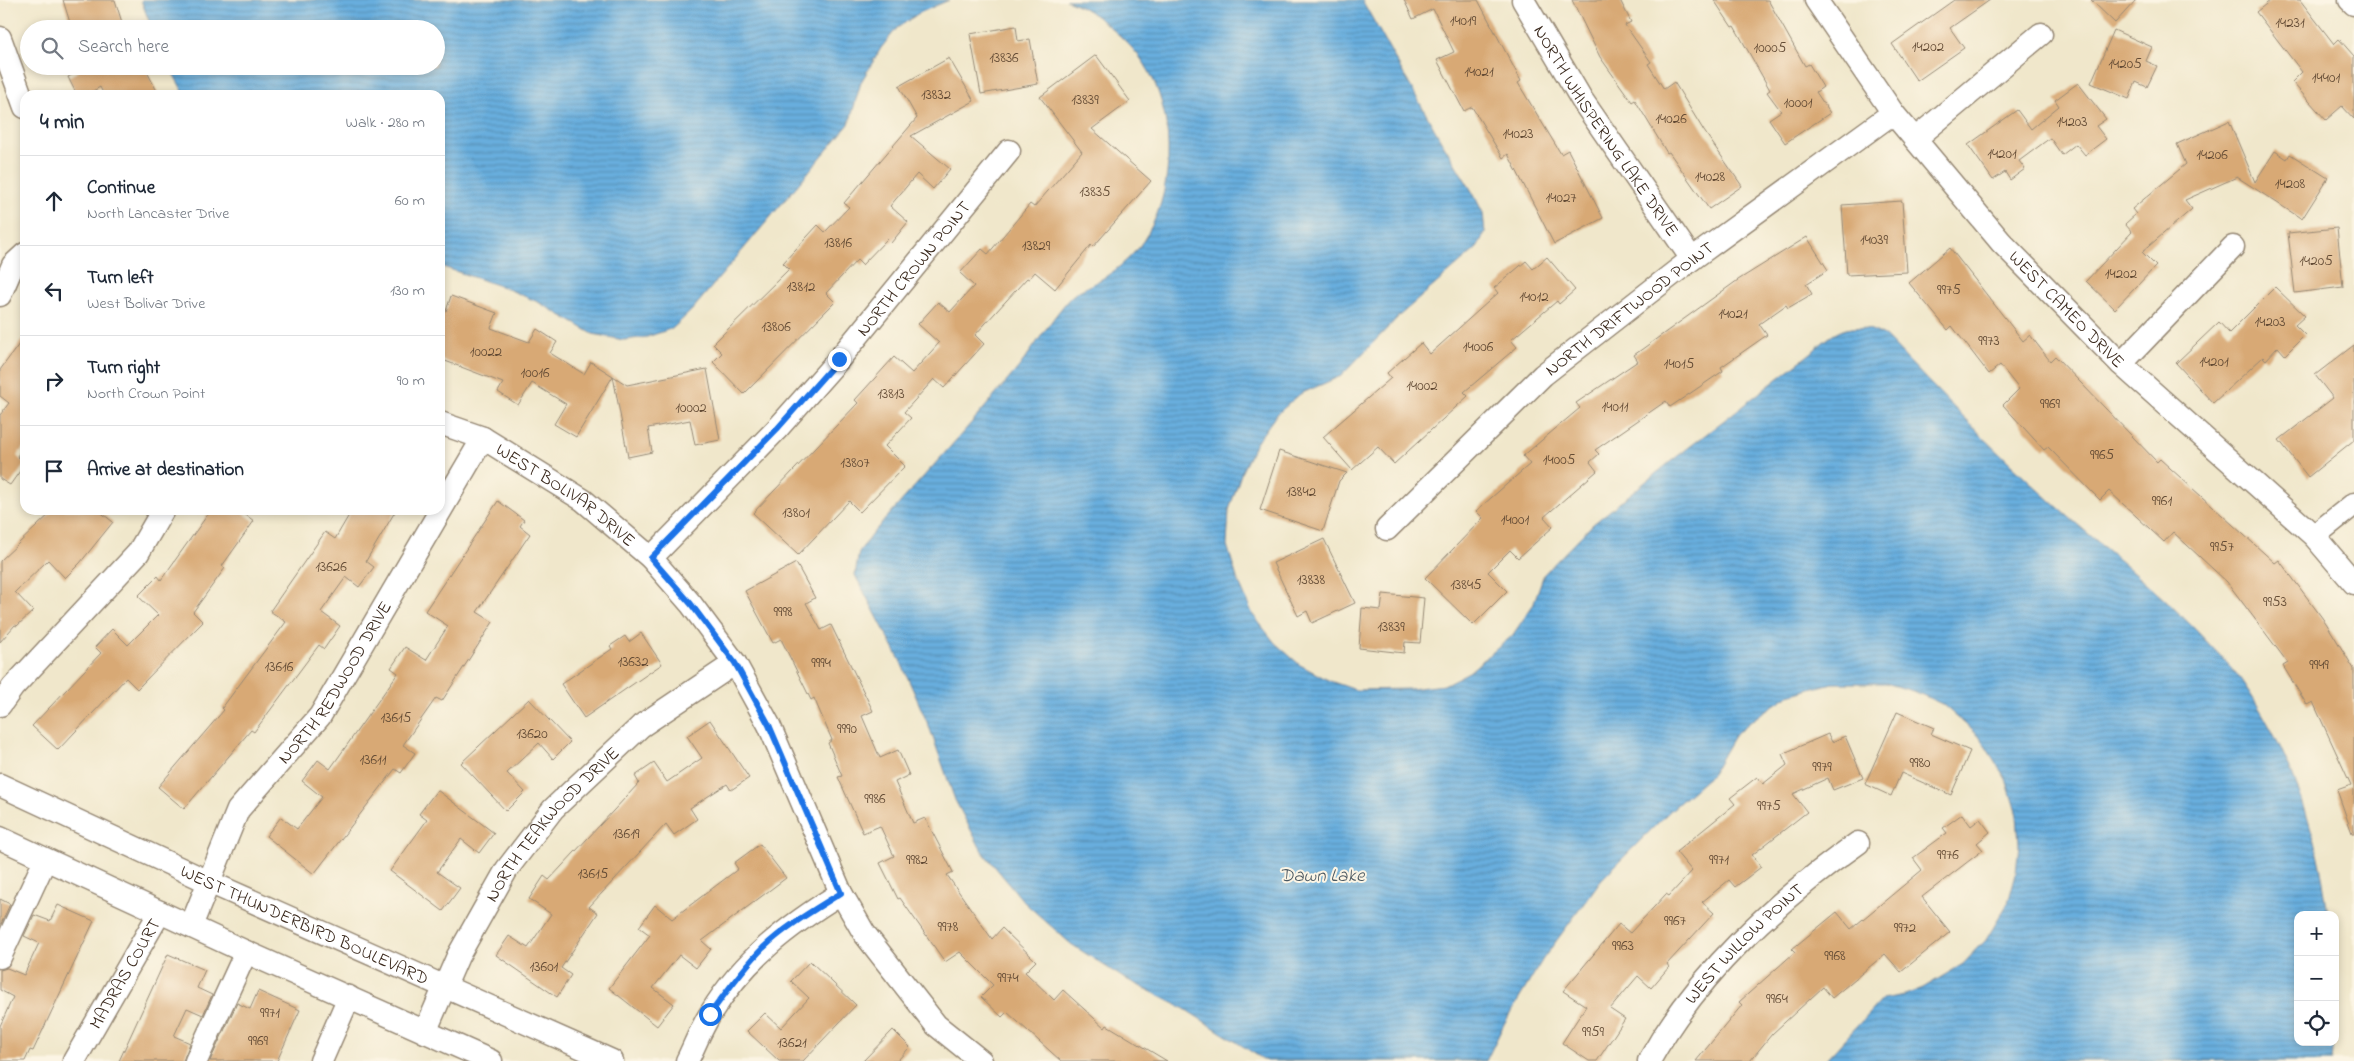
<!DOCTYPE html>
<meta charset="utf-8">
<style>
body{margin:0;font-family:"Indie Flower",sans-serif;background:#f2f2f3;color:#1f2937}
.controls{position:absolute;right:15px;bottom:15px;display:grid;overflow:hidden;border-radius:10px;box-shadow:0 2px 8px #0003}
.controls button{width:45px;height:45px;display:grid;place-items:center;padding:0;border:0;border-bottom:1px solid #e0e1e3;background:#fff;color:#1f2937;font:25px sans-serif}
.stop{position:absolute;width:15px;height:15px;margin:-11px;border:4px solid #1a73e8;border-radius:50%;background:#fff}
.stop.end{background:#1a73e8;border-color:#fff;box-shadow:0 1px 5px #0008}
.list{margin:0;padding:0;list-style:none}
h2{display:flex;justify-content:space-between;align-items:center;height:65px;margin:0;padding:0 20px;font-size:21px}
h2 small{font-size:16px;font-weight:400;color:#747a83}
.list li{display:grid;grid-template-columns:32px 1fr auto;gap:15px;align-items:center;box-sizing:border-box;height:90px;padding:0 20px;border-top:1px solid #e0e1e3}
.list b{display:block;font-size:19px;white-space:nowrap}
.list p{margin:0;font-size:16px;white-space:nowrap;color:#747a83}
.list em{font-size:16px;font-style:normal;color:#747a83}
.icon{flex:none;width:28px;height:28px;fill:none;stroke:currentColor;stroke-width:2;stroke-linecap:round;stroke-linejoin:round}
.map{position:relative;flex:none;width:2354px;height:1061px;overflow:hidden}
.search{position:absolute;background:#fff;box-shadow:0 2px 8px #0003;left:20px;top:20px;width:425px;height:55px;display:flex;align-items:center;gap:12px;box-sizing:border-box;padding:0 18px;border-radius:28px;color:#747a83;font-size:19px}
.panel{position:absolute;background:#fff;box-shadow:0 2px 8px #0003;left:20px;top:90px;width:425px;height:425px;border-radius:15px}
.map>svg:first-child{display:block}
</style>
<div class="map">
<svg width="2354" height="1061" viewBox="0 0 2354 1061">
<defs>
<pattern id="water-rules" width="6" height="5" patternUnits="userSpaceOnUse" patternTransform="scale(1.25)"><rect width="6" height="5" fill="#68aede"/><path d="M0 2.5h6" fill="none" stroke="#578eb3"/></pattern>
</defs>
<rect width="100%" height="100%" fill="#fcf5e5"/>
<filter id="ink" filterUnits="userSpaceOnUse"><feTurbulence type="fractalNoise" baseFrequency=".02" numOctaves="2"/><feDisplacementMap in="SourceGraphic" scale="10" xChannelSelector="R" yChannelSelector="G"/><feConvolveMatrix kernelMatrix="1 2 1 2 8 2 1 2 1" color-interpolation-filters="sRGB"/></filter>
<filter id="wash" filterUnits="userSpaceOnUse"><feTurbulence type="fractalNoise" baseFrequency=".0096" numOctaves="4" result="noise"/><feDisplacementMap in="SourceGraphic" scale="20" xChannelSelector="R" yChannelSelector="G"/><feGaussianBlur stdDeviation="1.12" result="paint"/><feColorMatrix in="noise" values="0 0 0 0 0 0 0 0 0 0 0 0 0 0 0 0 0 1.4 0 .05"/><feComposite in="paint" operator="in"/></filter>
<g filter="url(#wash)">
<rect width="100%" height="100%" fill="#f0e7cb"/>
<path fill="url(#water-rules)" stroke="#526c7e" d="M141 0H949L919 13 897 28 881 48 861 82 849 124 692 310 673 328 647 337 624 340 593 334 538 302 503 287 440 266V95H185L169 66H436V29H152Z
M1066 0H1362L1440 139 1473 193 1483 213 1485 233 1476 249 1400 315 1341 376 1300 394 1276 415 1256 443 1242 471 1229 510 1227 545 1237 578 1253 615 1275 643 1300 665 1330 681 1356 690 1410 689 1444 685 1469 672 1512 636 1533 605 1544 574 1592 525 1670 462 1811 353C1835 330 1854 318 1886 337 1940 394 1994 450 2052 502 2105 550 2163 593 2211 646 2220 656 2231 666 2239 677 2290 750 2317 827 2328 915H2298V1042H2334L2332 1061H1825L1882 999 1905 995 1923 988 1963 964 1986 940 2008 903 2016 873 2019 844 2017 815 2006 779 1979 736 1942 704 1916 692 1886 683H1832L1789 695 1763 712 1735 734 1712 774 1672 809 1601 880 1543 959 1504 1024 1486 1061H1266L1183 1008 1122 977 1071 944 1024 902 982 851 955 800 930 729 900 660 855 575 859 552 872 534C921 479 972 424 1019 367 1036 345 1050 321 1068 300 1075 291 1090 286 1100 280 1118 270 1138 252 1148 233 1176 185 1175 110 1144 63 1135 50 1123 38 1111 28 1098 17 1082 5 1066 0Z"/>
<g id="blocks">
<path fill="#d8a975" d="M63 0H115L124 29H72Z
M1404 0H1478L1521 81 1518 83 1561 154 1568 150 1603 218 1554 244 1508 154 1503 158 1472 107 1464 111 1437 60 1454 52 1433 9 1413 19Z
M1572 0H1620L1631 22 1625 25 1651 62 1648 64 1664 89 1674 82 1704 131 1742 186 1709 209 1669 152 1667 153 1635 100 1632 102 1600 57Z
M1714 0H1768L1805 66 1809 64 1823 87 1816 92 1830 113 1785 143 1769 119 1781 111 1767 92 1770 90 1734 26 1732 27Z
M1954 0H1990L1950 28 1964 48 1917 81 1892 44Z
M2091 0H2136L2115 23Z
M2271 0H2300L2334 44 2339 39 2354 56V119L2342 106 2326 120 2292 82 2302 72 2256 12Z
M1016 26 1018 41 1030 39 1038 84 981 94 970 34Z
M2114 30 2152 47 2146 61 2157 66 2147 87 2136 82 2129 99 2091 83Z
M1096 55 1130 101 1092 129 1151 181 1093 247 1091 245 1055 289 1035 272 1029 279 1027 278 975 335 984 344 944 388 934 379 904 412 911 418 885 446 905 466 860 512 849 501 798 555 753 513 858 403 855 400 894 357 912 373 939 343 918 324 938 302 950 312 974 286 960 273 982 249 988 254 1030 204 1034 207 1082 152 1040 97Z
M949 58 974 101 911 136 950 169 933 189 917 174 890 206 908 222 891 243 887 239 862 265 857 260 826 293 835 302 744 394 713 362 722 353 713 344 789 269 783 263 818 225 825 232 849 207 844 203 917 118 899 86Z
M88 66H144L159 95H104L100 87 86 95H77L68 77Z
M2078 83 2106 119 2096 126 2106 139 2085 155 2076 144 2062 155 2050 138 2019 161 2025 169 2010 180 2005 172 1993 180 1968 145 2017 110 2031 129 2059 106 2055 100Z
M2229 121 2255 182 2275 151 2287 159 2290 154 2328 178 2302 219 2237 177 2185 200 2192 209 2142 252 2156 266 2115 309 2086 281 2132 232 2125 224 2136 214 2132 209 2186 164 2177 144Z
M1902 201 1907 272 1847 275 1842 205Z
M2337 228 2343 287 2295 293 2288 233Z
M1807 237 1828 270 1806 284 1812 294 1788 308 1786 305 1759 324 1767 335 1721 367 1723 371 1670 407 1666 401 1595 450 1599 454 1590 462 1597 471 1544 517 1553 527 1518 558 1510 550 1488 572 1507 591 1473 625 1425 578 1483 518 1476 511 1530 464 1523 456 1580 408 1576 403 1638 361 1634 355 1738 280Z
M1950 248 2023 341 2030 335 2050 361 2055 356 2157 462 2160 459 2275 563 2279 560 2326 623 2354 669V833H2352L2337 790 2351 785 2313 702 2307 705 2283 666 2288 663 2227 582 2173 532 2164 542 2109 491 2100 500 2048 447 2044 450 2003 405 2019 389 2000 365 1989 374 1952 326 1948 330 1909 283Z
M1547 257 1575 290 1559 304 1557 301 1511 340 1517 347 1464 392 1468 396 1394 464 1378 447 1352 470 1323 437 1391 378 1387 373 1421 343 1430 354 1498 293 1494 288 1526 261 1533 269Z
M2275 287 2305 316 2295 325 2305 335 2285 355 2278 347 2266 360 2263 357 2213 403 2176 363 2219 322 2229 333Z
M451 296 497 313 491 328 529 342 537 329 557 342 550 353 584 374 591 362 627 385 707 369 720 440 695 445 690 420 648 428 652 452 628 457 613 376 576 437 554 424 566 404 532 383 518 405 498 392 503 383 440 359V308L446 311Z
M25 336V445L17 456 25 464 10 485 0 479V415L9 403 0 396V370Z
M2354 345V440L2308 477 2279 440 2333 398 2315 375Z
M1279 451 1347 473 1339 481 1323 531 1260 510Z
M498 501 524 520 520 526 530 534 477 612 493 622 442 701 436 698 403 745 415 753 401 773 395 769 314 874 266 836 281 817 297 829 322 797 302 781 318 760 330 769 398 673 391 668 405 647 426 660 448 626 425 611Z
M54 510H98L113 522 80 563 65 578 48 560 15 592 33 611 17 626 15 625 0 642V561Z
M211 510H239L254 521 222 566 225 568 193 612 203 622 137 689 126 678 58 750 32 726 101 653 95 647 112 629 128 645 158 615 138 596 158 576 161 580Z
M352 510H396L366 561 374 567 359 587 346 577 321 612 340 626 324 649 319 645 254 732 251 730 184 809 158 787 224 710 222 708 286 622 270 611 325 532 335 539Z
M1324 539 1355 603 1312 623 1307 611 1298 616 1273 563Z
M796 563 815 598 806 603 821 630 831 625 873 711 862 716 880 758 898 750 909 775 895 782 913 823 925 818 953 872 947 875 992 939 1002 928 1036 961 1025 972 1054 1000 1063 990 1105 1028 1107 1025 1167 1061H1061L1007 1012 1002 1017 981 997 993 985 960 952 945 962 900 898 898 899 880 863 894 856 880 826 863 833 838 777 842 776 828 743 832 740 814 698 811 700 781 639 773 643 745 591Z
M1383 594 1424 598 1420 643 1405 642 1404 653 1359 648 1362 608 1381 610Z
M641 633 662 664 584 718 561 684 612 649 610 646 625 636 629 642Z
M529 699 570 742 553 759 539 743 507 773 525 792 506 811 461 763Z
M1897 712 1934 728 1931 734 1970 751 1951 795 1901 773 1891 796 1865 784Z
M710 720 749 778 731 790 727 784 690 808 697 819 674 835 666 824 589 907 598 913 561 968 571 975 557 997 496 955 509 936 528 948 551 914 529 899 544 876 549 880 639 783 635 776 654 763 667 782 702 758 687 736Z
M1828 734 1832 742 1845 736 1863 778 1833 790 1828 778 1793 794 1807 812 1752 855 1761 867 1735 887 1729 880 1702 902 1714 913 1667 964 1669 967 1651 988 1638 976 1610 1009 1625 1019 1597 1061H1589L1562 1043 1586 1006 1563 991 1619 924 1630 933 1666 894 1669 896 1692 871 1676 852 1735 804 1730 798 1757 777 1763 784 1787 765 1782 754Z
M437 790 494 833 479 853 461 839 437 872 460 888 443 911 390 871 427 820 419 814Z
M1962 814 1971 826 1980 819 1990 832 1977 843 1983 850 1922 897 1950 932 1901 972 1885 954 1832 998 1823 987 1772 1034 1750 1061H1696L1742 1005 1739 1002 1795 952 1792 949 1837 912 1851 929 1922 870 1913 858 1947 833 1943 828Z
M760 844 786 878 702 941 711 949 696 968 679 955 653 988 674 1004 657 1026 609 988 650 935 639 927 655 905 672 919 738 869 734 863Z
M0 899 10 904 1 924H0Z
M58 905 94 921 33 1051 30 1050 25 1061H0V1026L13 997 0 990V970L7 968 24 975 39 943 24 936 34 915 50 921Z
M168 954 205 970 197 988 212 995 203 1015 187 1008 174 1036 190 1043 183 1061H119Z
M810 961 856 1005 803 1061H779L747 1031 765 1013 781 1028 809 998 791 981Z
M258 991 300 1010 277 1061H210L237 1003 250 1009Z
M893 1030 910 1047 897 1061H863Z"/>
</g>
</g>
<g filter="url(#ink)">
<use href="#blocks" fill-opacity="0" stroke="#968874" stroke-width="1"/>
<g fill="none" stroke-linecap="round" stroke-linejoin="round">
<g stroke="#968874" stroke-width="25">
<g id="minor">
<path id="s1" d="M1523 0 1582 100 1692 259"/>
<path id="s2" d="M1816 0 1893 113 2001 242 2121 364 2314 536 2354 583"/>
<path d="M2350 0 2354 4"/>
<path d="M0 38 25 107"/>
<path d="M1915 139 2041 34"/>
<path d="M0 295 13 265 25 254"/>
<path d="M2121 364 2233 247"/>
<path id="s3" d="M440 423 483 438 583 500 651 558 691 604 735 663 769 725 841 893 864 933 936 1025 981 1061"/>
<path id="s4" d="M1387 529 1543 375 1692 259 1893 113"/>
<path d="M2314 536 2354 504"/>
<path id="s5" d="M651 558 777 429 839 359 1009 151"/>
<path d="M0 705 13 687 138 553 163 510"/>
<path id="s6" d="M0 785 209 882 612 1061"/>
<path d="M0 838 246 952 491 1061"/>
<path id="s7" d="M191 926 238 810 320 716 483 438"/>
<path d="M0 957 45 860"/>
<path id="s8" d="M425 1032 458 956 507 869 553 809 641 726 735 663"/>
<path id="s9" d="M74 1061 160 912"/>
<path d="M196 1061 246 952"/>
<path d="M321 1061 349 997"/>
<path d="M687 1061C695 1045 701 1028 711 1013 744 959 788 926 841 893"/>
<path id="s10" d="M1649 1061C1697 974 1778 899 1858 843"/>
</g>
</g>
<use href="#minor" stroke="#fff" stroke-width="22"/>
</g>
</g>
<g fill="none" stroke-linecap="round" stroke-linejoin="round" filter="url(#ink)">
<path stroke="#1a73e8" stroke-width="6" d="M710 1014C727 991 743 968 763 948 786 926 814 910 841 893L769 725 735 663 691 604 651 558 777 429 839 359"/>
</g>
<g text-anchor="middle" stroke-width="4" stroke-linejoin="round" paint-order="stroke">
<g font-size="15" fill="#624a34">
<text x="1463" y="25">14019</text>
<text x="2290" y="27">14231</text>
<text x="1928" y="51">14202</text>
<text x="1770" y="52">10005</text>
<text x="1004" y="62">13836</text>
<text x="2125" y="68">14205</text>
<text x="1479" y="76">14021</text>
<text x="2326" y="82">14401</text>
<text x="936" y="99">13832</text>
<text x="1085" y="104">13839</text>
<text x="1798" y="107">10001</text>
<text x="1671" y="123">14026</text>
<text x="2072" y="126">14203</text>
<text x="1518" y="138">14023</text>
<text x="2002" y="158">14201</text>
<text x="2212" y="159">14206</text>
<text x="1710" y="181">14028</text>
<text x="2290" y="188">14208</text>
<text x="1095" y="196">13835</text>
<text x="1561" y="202">14027</text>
<text x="1874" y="244">14039</text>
<text x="838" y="247">13816</text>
<text x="1036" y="250">13829</text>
<text x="2316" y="265">14205</text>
<text x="2121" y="278">14202</text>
<text x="801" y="291">13812</text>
<text x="1949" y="294">9975</text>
<text x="1534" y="301">14012</text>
<text x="1733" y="318">14021</text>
<text x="2270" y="326">14203</text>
<text x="776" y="331">13806</text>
<text x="1989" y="345">9973</text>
<text x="1478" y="351">14006</text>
<text x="486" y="356">10022</text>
<text x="2214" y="366">14201</text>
<text x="1679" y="368">14015</text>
<text x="535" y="377">10016</text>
<text x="1422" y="390">14002</text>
<text x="891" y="398">13813</text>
<text x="2050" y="408">9969</text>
<text x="1615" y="411">14011</text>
<text x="691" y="412">10002</text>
<text x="2102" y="459">9965</text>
<text x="1559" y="464">14005</text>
<text x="855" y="467">13807</text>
<text x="1301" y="496">13842</text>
<text x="2162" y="505">9961</text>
<text x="796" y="517">13801</text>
<text x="1515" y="524">14001</text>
<text x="2222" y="551">9957</text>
<text x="331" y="571">13626</text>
<text x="1311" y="584">13838</text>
<text x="1466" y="589">13845</text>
<text x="2275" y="606">9953</text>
<text x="783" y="616">9998</text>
<text x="1391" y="631">13839</text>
<text x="633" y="666">13632</text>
<text x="821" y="667">9994</text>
<text x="2319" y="669">9949</text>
<text x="279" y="671">13616</text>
<text x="396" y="722">13615</text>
<text x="847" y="733">9990</text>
<text x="532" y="738">13620</text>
<text x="373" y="764">13611</text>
<text x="1920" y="767">9980</text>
<text x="1822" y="771">9979</text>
<text x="875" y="803">9986</text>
<text x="1769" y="810">9975</text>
<text x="626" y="838">13619</text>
<text x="1948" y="859">9976</text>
<text x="917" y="864">9982</text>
<text x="1719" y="864">9971</text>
<text x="593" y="878">13615</text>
<text x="1675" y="925">9967</text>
<text x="948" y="931">9978</text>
<text x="1905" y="932">9972</text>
<text x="1623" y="950">9963</text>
<text x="1835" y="960">9968</text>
<text x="544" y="971">13601</text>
<text x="1008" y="982">9974</text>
<text x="1777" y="1003">9964</text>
<text x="270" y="1017">9971</text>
<text x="1593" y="1036">9959</text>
<text x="258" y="1045">9969</text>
<text x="792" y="1047">13621</text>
</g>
<g font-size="18" fill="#3b2a1e" stroke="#fcf5e5">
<text dy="6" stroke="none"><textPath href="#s1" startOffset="155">NORTH WHISPERING LAKE DRIVE</textPath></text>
<text dy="6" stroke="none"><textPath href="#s5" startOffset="391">NORTH CROWN POINT</textPath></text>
<text dy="6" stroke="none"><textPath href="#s2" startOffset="399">WEST CAMEO DRIVE</textPath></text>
<text dy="6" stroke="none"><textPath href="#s4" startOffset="328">NORTH DRIFTWOOD POINT</textPath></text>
<text dy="6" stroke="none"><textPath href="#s3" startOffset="146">WEST BOLIVAR DRIVE</textPath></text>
<text dy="6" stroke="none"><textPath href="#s7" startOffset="286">NORTH REDWOOD DRIVE</textPath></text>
<text dy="6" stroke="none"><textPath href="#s8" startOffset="246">NORTH TEAKWOOD DRIVE</textPath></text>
<text dy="6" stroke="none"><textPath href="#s6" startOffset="335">WEST THUNDERBIRD BOULEVARD</textPath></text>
<text dy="6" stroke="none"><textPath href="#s10" startOffset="152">WEST WILLOW POINT</textPath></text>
<text dy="6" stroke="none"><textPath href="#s9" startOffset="101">MADRAS COURT</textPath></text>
</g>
<g font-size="19" font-style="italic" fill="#4b5861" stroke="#fcf5e5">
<text x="1322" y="881">Dawn Lake</text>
</g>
</g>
</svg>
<div class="controls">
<button>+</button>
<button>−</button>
<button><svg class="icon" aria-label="locate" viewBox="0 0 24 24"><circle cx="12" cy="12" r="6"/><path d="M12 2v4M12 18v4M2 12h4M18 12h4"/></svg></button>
</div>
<div class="stop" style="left:710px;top:1014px"></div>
<div class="stop end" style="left:839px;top:359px"></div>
<div class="search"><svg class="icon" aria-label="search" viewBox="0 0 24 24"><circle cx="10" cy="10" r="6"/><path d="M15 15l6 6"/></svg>Search here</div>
<section class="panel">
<h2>4 min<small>Walk · 280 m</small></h2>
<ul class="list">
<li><svg class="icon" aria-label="ahead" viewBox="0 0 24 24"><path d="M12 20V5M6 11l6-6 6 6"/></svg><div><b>Continue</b><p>North Lancaster Drive</p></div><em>60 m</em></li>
<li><svg class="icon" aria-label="left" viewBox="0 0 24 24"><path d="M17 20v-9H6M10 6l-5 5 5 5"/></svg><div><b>Turn left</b><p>West Bolivar Drive</p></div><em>130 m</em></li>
<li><svg class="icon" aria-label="right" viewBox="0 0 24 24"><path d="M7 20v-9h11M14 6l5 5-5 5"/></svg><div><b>Turn right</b><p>North Crown Point</p></div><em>90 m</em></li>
<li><svg class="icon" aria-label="arrive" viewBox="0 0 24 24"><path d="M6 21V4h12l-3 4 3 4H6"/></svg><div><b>Arrive at destination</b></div></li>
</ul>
</section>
</div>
